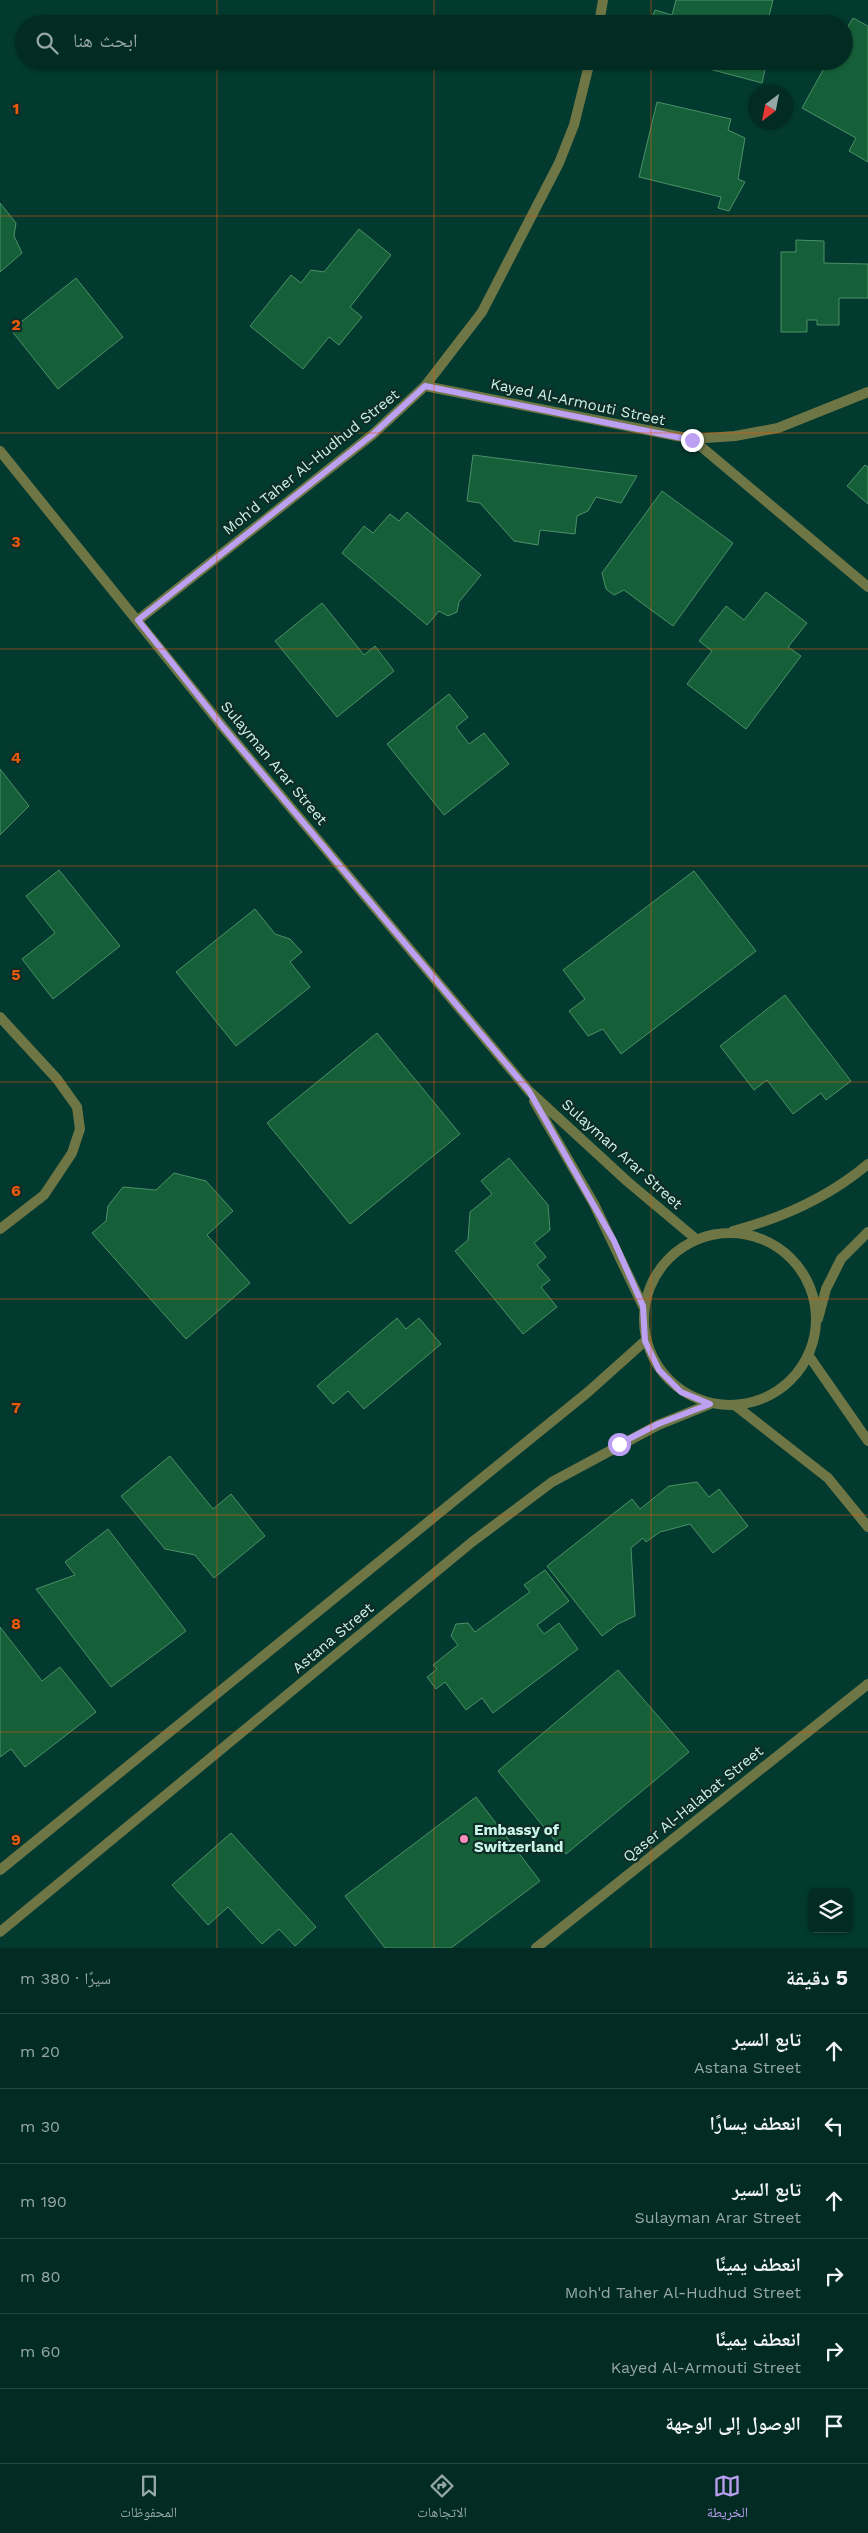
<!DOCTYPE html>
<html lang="ar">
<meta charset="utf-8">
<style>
body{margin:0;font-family:"Work Sans","Noto Naskh Arabic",sans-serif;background:#0c342b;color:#f1f3f6;direction:rtl}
.controls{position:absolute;right:15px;bottom:15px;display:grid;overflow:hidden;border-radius:8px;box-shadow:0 1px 4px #0004}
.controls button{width:45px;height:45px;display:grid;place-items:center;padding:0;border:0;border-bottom:1px solid #234841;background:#022c23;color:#f1f3f6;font:25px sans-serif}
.compass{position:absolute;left:748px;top:85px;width:45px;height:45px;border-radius:50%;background:#022c23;box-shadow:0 1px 4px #0004;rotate:212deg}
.stop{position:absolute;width:15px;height:15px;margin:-11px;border:4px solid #bca0f2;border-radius:50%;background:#fff}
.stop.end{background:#bca0f2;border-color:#fff;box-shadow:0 1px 5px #0008}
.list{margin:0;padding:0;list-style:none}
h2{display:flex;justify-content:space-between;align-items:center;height:65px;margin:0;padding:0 20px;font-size:21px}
h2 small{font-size:16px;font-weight:400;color:#96a7a6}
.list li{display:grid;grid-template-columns:32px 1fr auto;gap:15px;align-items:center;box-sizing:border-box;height:75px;padding:0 20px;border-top:1px solid #234841}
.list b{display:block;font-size:19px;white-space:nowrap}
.list p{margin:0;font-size:16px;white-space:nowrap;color:#96a7a6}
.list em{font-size:16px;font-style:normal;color:#96a7a6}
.icon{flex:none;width:28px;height:28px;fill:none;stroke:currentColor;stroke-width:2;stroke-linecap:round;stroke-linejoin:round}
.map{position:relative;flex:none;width:868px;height:1948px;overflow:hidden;direction:ltr}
.search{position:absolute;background:#022c23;box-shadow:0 1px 4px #0004;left:15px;right:15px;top:15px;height:55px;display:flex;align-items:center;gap:12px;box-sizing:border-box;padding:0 18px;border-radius:28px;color:#96a7a6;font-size:19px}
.sheet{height:515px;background:#022c23}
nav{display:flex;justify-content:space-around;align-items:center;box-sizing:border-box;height:70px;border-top:1px solid #234841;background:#022c23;font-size:14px;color:#96a7a6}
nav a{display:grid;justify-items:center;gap:2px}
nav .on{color:#bca0f2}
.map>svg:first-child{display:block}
</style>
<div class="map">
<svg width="868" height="1948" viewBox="0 0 868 1948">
<rect width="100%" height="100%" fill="#023a2f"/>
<path fill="#166039" stroke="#4b9066" d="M676 0H773L767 24H656L657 18 652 17 655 10 672 15Z
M853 18 868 26V162L849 151 856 138 802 108 828 61H844V33Z
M679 61H767L762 83Z
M657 102 731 119 728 130 745 138 738 179 745 182 729 211 718 208 721 197 639 177Z
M0 203 16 223 14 236 22 253 0 272Z
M359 229 391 255 350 307 362 317 339 345 329 337 303 369 250 326 291 275 301 283 311 270 324 272Z
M796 240 824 241V263L868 264V298H839V325H817V320H807V332H781V252H796Z
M76 278 123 337 58 389 11 330Z
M473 455 637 476 621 503 596 497 588 511 577 516 575 534 540 530 538 545 514 541 480 503 467 501Z
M865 465 868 467V504L847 486Z
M662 491 733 543 673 626 624 590 614 595 606 589 602 573Z
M407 512 481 575 459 602 457 612 448 616 439 611 427 625 342 553 364 526 373 533 390 514 399 521Z
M766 592 807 623 788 647 801 656 746 729 687 684 712 651 699 641 726 606 744 620Z
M322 603 364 655 375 646 394 671 337 717 275 641Z
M449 694 468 717 456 727 469 744 484 733 509 764 444 815 387 744Z
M0 769 29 806 0 835Z
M59 870 120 946 53 999 22 959 55 933 26 896Z
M694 871 756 951 621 1054 603 1029 588 1036 569 1011 585 999 563 970Z
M255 909 275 934 290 939 302 952 290 962 310 987 236 1046 176 972Z
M785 995 851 1081 826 1100 821 1093 793 1114 767 1080 754 1090 720 1046Z
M377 1033 460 1134 350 1224 267 1123Z
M509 1158 548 1205 550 1230 534 1243 546 1257 537 1265 550 1280 541 1287 557 1307 523 1334 455 1251 468 1240 470 1212 492 1194 481 1181Z
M174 1173 206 1181 233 1211 207 1235 250 1283 186 1339 92 1233 106 1221 108 1206 123 1187 156 1190Z
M397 1318 406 1329 419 1318 441 1344 364 1409 348 1391 333 1404 317 1386Z
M170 1456 213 1509 231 1494 265 1536 214 1578 195 1555 165 1549 121 1496Z
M697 1482 709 1497 719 1489 748 1526 713 1553 690 1524 660 1532 646 1542 643 1538 631 1548 635 1616 618 1624 602 1636 547 1566 632 1499 640 1509 669 1486Z
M108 1529 186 1631 111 1687 36 1589 75 1575 65 1562Z
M545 1570 569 1601 537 1625 544 1634 559 1623 578 1649 493 1713 482 1698 466 1710 445 1682 436 1689 427 1677 437 1669 433 1665 458 1645 451 1636 456 1624 468 1623 475 1632 530 1592 524 1585Z
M0 1627 42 1681 60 1667 96 1712 25 1767 11 1749 0 1757Z
M618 1670 689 1752 566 1854 498 1771Z
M476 1797 540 1881 451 1948H385L345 1896Z
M231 1833 316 1927 295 1946 279 1929 262 1944 228 1907 208 1925 172 1885Z"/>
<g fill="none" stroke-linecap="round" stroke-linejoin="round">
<path stroke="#6f7646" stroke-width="10" d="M599 24 603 0
M425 386 692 439 735 436 778 428 868 392
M692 439 868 587
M0 451 223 727 529 1091 628 1182 696 1239
M138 620 372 435 425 386 482 312 559 163 574 125 590 61
M0 1017 57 1079 77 1107 80 1129 72 1153 44 1195 0 1229
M534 1101 594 1204 643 1306
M733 1231C782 1218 829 1197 868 1164
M644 1319a86 86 0 1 1 172 0a86 86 0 1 1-172 0Z
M818 1319 826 1289 841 1259 868 1232
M809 1356 868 1441
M736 1406 828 1478 868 1527
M536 1948 868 1684"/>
<path stroke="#6f7646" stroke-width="10" d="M0 1870 588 1392 645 1341
M0 1932 472 1542 552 1482 658 1425 710 1404"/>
</g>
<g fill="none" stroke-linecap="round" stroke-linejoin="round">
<path stroke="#bca0f2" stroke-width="6" d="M619 1444 658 1424 710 1404 681 1392 659 1370 645 1341 643 1306 614 1241 529 1091 223 727 138 620 372 435 425 386 692 440"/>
</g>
<path fill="none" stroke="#e8590c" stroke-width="1" stroke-opacity="0.55" d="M217 0V24M434 0V24M651 0V24M217 61V1948M434 61V1948M651 61V1948M0 216H868M0 433H868M0 649H868M0 866H868M0 1082H868M0 1299H868M0 1515H868M0 1732H868"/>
<circle fill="#fe8ebb" stroke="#0f2d26" stroke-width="2" cx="464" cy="1839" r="5"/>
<g text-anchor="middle" stroke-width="4.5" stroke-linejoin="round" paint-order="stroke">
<g font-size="15" fill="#c9f4e7" stroke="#0f2d26">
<text transform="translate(578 402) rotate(12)" y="5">Kayed Al-Armouti Street</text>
<text transform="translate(311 462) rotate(-39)" y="5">Moh'd Taher Al-Hudhud Street</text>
<text transform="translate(274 763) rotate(50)" y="5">Sulayman Arar Street</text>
<text transform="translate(622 1154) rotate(42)" y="5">Sulayman Arar Street</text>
<text transform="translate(333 1638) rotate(-40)" y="5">Astana Street</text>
<text transform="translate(693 1804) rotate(-39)" y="5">Qaser Al-Halabat Street</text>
</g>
<g font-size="15" font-weight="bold" fill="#c9f4e7" stroke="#0f2d26" text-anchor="start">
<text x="474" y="1835">Embassy of<tspan x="474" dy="17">Switzerland</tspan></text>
</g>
</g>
<g font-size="16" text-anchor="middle" font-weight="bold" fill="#e8590c" stroke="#0f2d26" stroke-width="4.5" stroke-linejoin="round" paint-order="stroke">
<text x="16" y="114">1</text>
<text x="16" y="330">2</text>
<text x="16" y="547">3</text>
<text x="16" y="763">4</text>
<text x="16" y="980">5</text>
<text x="16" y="1196">6</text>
<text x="16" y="1413">7</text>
<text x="16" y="1629">8</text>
<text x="16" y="1845">9</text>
</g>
</svg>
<div class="controls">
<button><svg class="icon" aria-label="layers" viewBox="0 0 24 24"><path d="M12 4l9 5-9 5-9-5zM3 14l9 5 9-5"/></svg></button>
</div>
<svg class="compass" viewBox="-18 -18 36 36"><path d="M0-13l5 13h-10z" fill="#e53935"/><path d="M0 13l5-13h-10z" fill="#96a7a6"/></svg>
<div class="stop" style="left:619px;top:1444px"></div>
<div class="stop end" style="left:692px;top:440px"></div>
<div class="search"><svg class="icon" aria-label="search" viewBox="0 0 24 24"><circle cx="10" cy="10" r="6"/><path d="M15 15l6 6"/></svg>ابحث هنا</div>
</div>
<section class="sheet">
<h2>5 دقيقة<small>سيرًا · 380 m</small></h2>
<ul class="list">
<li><svg class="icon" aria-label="ahead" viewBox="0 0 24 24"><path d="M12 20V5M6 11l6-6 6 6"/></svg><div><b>تابع السير</b><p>Astana Street</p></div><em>20 m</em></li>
<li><svg class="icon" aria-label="left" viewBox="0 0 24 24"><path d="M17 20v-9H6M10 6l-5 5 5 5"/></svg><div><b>انعطف يسارًا</b></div><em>30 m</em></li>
<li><svg class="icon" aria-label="ahead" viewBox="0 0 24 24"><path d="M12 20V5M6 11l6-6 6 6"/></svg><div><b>تابع السير</b><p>Sulayman Arar Street</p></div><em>190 m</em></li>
<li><svg class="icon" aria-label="right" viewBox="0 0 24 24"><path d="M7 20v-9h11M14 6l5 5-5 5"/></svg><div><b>انعطف يمينًا</b><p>Moh'd Taher Al-Hudhud Street</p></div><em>80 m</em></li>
<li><svg class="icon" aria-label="right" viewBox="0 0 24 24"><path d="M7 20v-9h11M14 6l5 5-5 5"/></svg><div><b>انعطف يمينًا</b><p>Kayed Al-Armouti Street</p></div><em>60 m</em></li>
<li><svg class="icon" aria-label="arrive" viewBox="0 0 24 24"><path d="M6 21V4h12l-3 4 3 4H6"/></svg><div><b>الوصول إلى الوجهة</b></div></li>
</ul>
</section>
<nav>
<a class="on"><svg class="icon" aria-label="map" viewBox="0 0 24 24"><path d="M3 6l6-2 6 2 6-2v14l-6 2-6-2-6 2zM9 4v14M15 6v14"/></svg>الخريطة</a>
<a><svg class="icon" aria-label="directions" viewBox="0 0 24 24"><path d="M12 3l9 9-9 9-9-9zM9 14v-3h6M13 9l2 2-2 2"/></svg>الاتجاهات</a>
<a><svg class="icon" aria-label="saved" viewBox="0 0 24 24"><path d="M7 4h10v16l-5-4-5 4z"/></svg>المحفوظات</a>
</nav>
